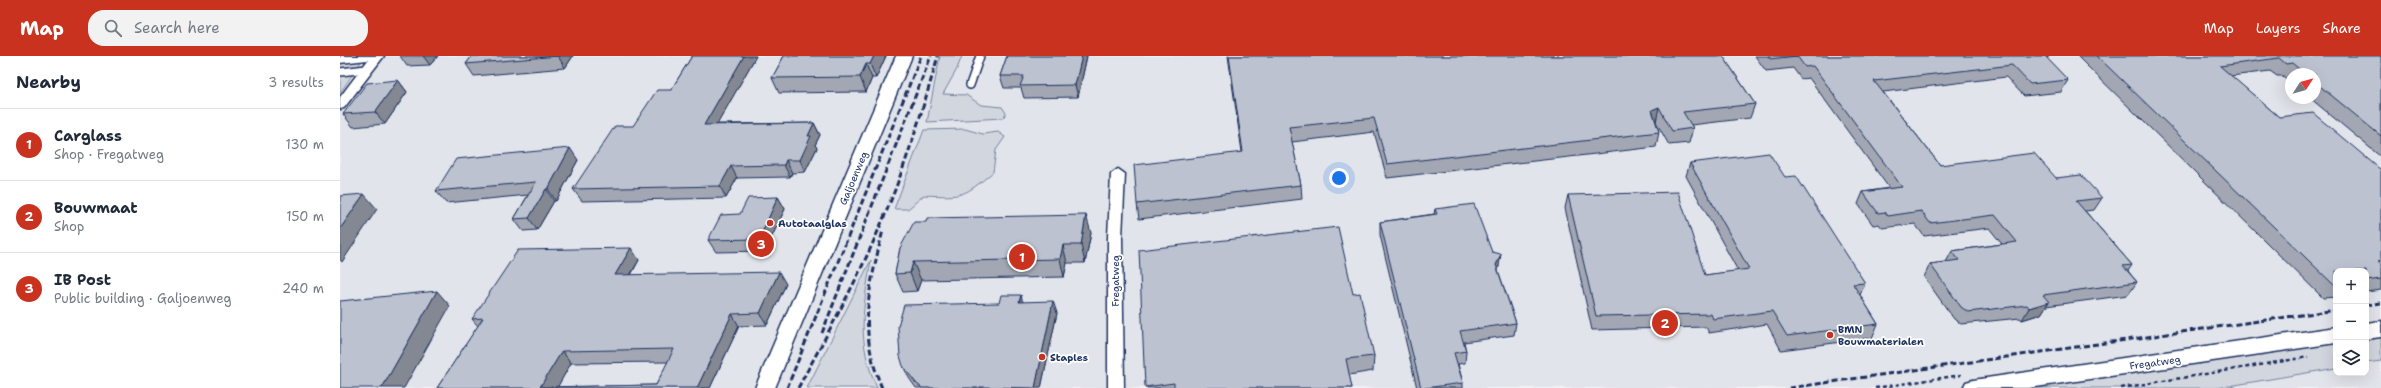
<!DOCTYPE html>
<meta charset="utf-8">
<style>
body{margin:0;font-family:"Shantell Sans",sans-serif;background:#f2f2f3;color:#1f2937}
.controls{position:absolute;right:12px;bottom:12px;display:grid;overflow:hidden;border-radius:8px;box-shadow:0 4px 16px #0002}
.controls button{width:36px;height:36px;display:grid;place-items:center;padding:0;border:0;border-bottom:1px solid #e0e1e3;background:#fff;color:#1f2937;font:20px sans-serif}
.compass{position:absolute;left:1945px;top:12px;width:36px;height:36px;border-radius:50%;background:#fff;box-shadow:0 4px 16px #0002;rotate:54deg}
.you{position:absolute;left:999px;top:122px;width:14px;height:14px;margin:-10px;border:3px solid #fff;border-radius:50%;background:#1a73e8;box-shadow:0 0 0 6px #1a73e833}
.badge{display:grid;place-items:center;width:26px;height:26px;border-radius:50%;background:#c8321e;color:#fff;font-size:13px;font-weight:700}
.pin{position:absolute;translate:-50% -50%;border:2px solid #fff;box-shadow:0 1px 4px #0006}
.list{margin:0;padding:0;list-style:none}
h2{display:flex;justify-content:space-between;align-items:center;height:52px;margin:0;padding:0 16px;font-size:17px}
h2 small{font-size:13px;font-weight:400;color:#747a83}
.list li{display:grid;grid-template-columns:26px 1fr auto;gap:12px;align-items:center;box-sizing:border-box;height:72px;padding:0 16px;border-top:1px solid #e0e1e3}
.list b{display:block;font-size:15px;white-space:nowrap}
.list p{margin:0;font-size:13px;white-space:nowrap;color:#747a83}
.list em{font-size:13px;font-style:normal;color:#747a83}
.icon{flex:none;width:22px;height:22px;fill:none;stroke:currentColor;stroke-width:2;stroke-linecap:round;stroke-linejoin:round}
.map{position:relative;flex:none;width:2041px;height:332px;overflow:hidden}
header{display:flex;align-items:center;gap:24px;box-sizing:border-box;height:56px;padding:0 20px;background:#c8321e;color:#fff}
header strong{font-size:19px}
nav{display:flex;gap:22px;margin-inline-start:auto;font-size:14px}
.search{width:280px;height:36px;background:#f2f2f3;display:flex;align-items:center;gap:10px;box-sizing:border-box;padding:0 14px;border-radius:16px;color:#747a83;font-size:15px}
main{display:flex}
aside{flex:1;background:#fff}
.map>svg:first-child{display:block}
</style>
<header>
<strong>Map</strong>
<div class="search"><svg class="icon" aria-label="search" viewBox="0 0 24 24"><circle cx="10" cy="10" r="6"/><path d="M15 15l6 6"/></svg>Search here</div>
<nav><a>Map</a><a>Layers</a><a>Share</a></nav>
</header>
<main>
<aside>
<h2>Nearby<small>3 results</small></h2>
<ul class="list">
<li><span class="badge">1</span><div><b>Carglass</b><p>Shop · Fregatweg</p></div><em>130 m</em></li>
<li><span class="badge">2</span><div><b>Bouwmaat</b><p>Shop</p></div><em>150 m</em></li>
<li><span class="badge">3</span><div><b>IB Post</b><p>Public building · Galjoenweg</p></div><em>240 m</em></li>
</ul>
</aside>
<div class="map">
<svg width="2041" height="332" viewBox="0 0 2041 332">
<rect width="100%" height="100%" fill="#f1f2f5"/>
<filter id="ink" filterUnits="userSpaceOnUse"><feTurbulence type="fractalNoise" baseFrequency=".025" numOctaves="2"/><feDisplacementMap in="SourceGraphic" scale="8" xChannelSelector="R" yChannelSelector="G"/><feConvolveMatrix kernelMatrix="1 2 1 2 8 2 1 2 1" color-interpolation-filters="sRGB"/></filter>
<g filter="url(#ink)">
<path fill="#e1e4ea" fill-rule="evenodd" d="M42 0H2041V332H0V53ZM1951 18H1975V42H1951ZM1996 215H2026V317H1996Z"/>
<path fill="#d2d6df" stroke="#76829e" d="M0 0H25L0 37Z
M600 0H622L617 13 603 38 626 39 641 49 662 51 666 57 663 62 587 66Z
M625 73 643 78 658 76 665 81 656 94 653 116C623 141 624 141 584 139L568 153H554L584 74Z
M531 204C523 254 516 284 537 332H467Z
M2041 280V305L2026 307V282Z
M1996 287V312L1877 332H1689Z"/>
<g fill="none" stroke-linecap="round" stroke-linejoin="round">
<g stroke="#1b2f5e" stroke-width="10">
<path id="service" d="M0 16 27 13
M630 29 640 0"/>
</g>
<g stroke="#1b2f5e" stroke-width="3">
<path id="minor" d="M0 0H44L4 52 0 53V41L28 4 0 7Z
M778 113 785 118 782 181 784 332H768V181L771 118Z"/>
</g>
<g stroke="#1b2f5e" stroke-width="3">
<path id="tertiary" d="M556 0H572L435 332H415Z
M2041 265V281L2026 283V267Z
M1996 271V287L1689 332H1623L1626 326 1633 324Z"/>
</g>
<path stroke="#1b2f5e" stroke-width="2.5" stroke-dasharray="4 3" stroke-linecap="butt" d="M1535 332 1621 319
M1781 332 1968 301"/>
<use href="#service" stroke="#fff" stroke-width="7"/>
<use href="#minor" fill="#fff" fill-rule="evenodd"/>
<use href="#tertiary" fill="#fff" fill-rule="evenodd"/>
<path stroke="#1b2f5e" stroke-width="3" stroke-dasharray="6 3" stroke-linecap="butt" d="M2026 249 2041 247
M482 277 591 0
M447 332 581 0
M458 332C486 280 515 229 538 175 563 119 581 59 598 0
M542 332C517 272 529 234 543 174
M1449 332 1996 254"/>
</g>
<path fill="#a2a7b3" stroke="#1b2f5e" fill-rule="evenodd" d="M60 0H98L90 9 67 10Z
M132 0H233L225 12 134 20 126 8Z
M352 0H416L377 68 474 67 480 79 475 89 477 92 465 116 452 117 450 121 397 122 386 142 242 145 233 133 293 70 331 34Z
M444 0H546L536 22H532L526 36 439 37 432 22Z
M667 0H747L738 41 684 42 681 32H664L660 20Z
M888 0H1383L1415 48 1410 62 1351 69 1353 72 1349 87 1329 89 1316 66 1319 76 1316 91 1047 122 1034 76 952 86 961 129 962 143 799 163 797 148 902 96Z
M1415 0H1709L1707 3 1728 24 1721 36 1684 40 1666 21 1543 36 1600 109 1716 122 1762 142 1754 154 1745 155 1792 209 1788 215 1797 226 1788 239 1706 250 1701 258 1682 264 1680 262 1621 268 1614 263 1584 221 1590 208 1606 206 1612 195 1662 188 1649 172 1584 180 1575 168 1542 172 1539 168 1533 169 1518 148 1523 136 1549 132 1469 22 1461 23 1453 12 1426 15Z
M1737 0H2041V101L1970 42H1975V18H1951V27L1943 20H1937L1930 15 1891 20 1939 61 2041 114V234L2026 236V215H1996V241L1983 242Z
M58 24 67 36 45 68 13 71 3 58Z
M238 104 216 145H214L197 174 183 175 174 163 188 139 106 147 96 135Z
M1350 107 1445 121 1525 227 1520 239 1538 268 1532 282 1441 294 1427 268 1369 277 1366 271 1252 274 1225 152 1228 139 1365 219 1398 215 1346 120Z
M438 141 445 153 425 195 376 196 368 184 400 158Z
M1095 153 1152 196 1159 210 1158 214 1176 267 1174 279 1124 286 1126 295 1125 307 1118 308 1123 327V332H1077L1040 179V166L1094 158Z
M751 177 745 207H727L724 221 581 224 577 235 563 236 555 218 560 192Z
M299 204 291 219 446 228 427 269 399 270 370 332H97L138 270 132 263ZM328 306 316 329 217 331 231 307Z
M1013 238 1034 300 1033 315 1009 319 1012 332H805V331Z
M683 246 717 257 701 332H576L569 322 563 310Z"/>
<path fill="#848892" stroke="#1b2f5e" d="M83 0H98L90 9Z
M218 0H233L225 12Z
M404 0H416L370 81 364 69Z
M534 0H546L536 22 530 8Z
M742 0H747L738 41 735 29Z
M526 8 532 22 526 36 520 21Z
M58 24 67 36 45 68 35 56Z
M1319 51 1316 66 1312 54Z
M474 67 480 79 475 89 477 92 465 116 460 104 468 80Z
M230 92 238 104 216 145 208 133Z
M446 104 452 117 450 121 444 109Z
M391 110 397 122 386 142 380 130Z
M206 133 214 145 197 174 189 162Z
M24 138 37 153 2 206 0 204V173Z
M438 141 445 153 425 195 419 183Z
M746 159 751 177 745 207 741 189Z
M723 189 727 207 724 221 720 203Z
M291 192 299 204 283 231 275 219Z
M1161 198 1159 210 1155 221 1156 209Z
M573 206 581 224 577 235 570 217Z
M439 216 446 228 427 269 420 257Z
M97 235 110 250 64 332H42Z
M681 239 684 251 679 246Z
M713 245 717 257 701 332H695Z
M1709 246 1701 258 1682 264 1689 252Z
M392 258 399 270 370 332H357Z
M222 295 231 307 217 332 200 331Z"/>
<path fill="#bcc2d0" stroke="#1b2f5e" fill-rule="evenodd" d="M132 0H218L126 8Z
M352 0H404L364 69 474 67 468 80H471L460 104H446L444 109 391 110 380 130 233 133 275 70H293L317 34H331Z
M444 0H534L530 8H526L520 21 432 22Z
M667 0H742L735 29 680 30 684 20H660Z
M889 0H1383L1415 48 1343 56 1353 72 1332 75 1319 51 1312 54 1319 76 1047 108 1034 62 949 71 961 129 797 148 794 109 903 96Z
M1428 0H1709H1705L1728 24 1690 28 1672 9 1534 25 1600 109 1694 97 1716 122 1741 119 1762 142 1736 145 1792 209 1783 210 1797 226 1703 239 1709 246 1689 252 1687 249 1628 256 1621 251 1590 208 1619 204 1612 195 1677 186 1655 159 1590 167 1581 155 1548 160 1545 156 1538 157 1523 136 1562 131 1473 10 1465 11 1457 0 1430 3Z
M1757 0H2041V80L1975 26V18H1965L1952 7 1946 8 1939 2 1880 10 1939 61 1973 57 2041 114V204L2038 205 2041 207V223L2026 225V215H1996V230H1995Z
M58 24 35 56 3 58 27 27Z
M230 92 208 133H206L189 162 174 163 196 126 96 135 116 103Z
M1429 97 1445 121 1456 120 1525 227 1513 228 1538 268 1447 280 1432 255 1373 263 1371 258 1256 260 1228 139 1338 136 1365 219 1409 213 1350 107Z
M24 138 0 173V140Z
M438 141 419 183 368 184 381 159 400 158 408 142Z
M1134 148 1152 196 1161 198 1156 209 1176 267 1120 275 1126 295 1114 297 1123 327 1085 332H1081L1040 166 1097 158 1095 153Z
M746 159 741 189H723L720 203 573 206 570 217 555 218 560 192 574 166H586L587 162Z
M998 171 1013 238 1020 237 1034 300 1006 303 1012 332H834V327L805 331 799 194Z
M291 192 275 219 439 216 420 257 392 258 357 332H97L143 262 132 263 178 194ZM334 293 316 329 200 331 222 295Z
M97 235 42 332H0V245Z
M661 239H681L679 246 713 245 695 332 640 331V332H582L576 327 563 310 560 300 558 270 564 249 659 247Z"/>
</g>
<g fill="#c8321e" stroke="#fff" stroke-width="1.5">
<circle cx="430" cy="167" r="4"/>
<circle cx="1490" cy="279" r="4"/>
<circle cx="702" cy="301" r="4"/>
</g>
<g text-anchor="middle" stroke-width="3.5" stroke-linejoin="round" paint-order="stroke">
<g font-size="10" fill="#1b2f5e" stroke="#fff">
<text transform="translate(513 122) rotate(-67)" y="4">Galjoenweg</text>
<text transform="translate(775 225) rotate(-90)" y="4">Fregatweg</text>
<text transform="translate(1815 306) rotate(-8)" y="4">Fregatweg</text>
</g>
<g font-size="10" font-weight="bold" fill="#1b2f5e" stroke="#fff" text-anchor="start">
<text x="438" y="171">Autotaalglas</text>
<text x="1498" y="277">BMN<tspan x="1498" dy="12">Bouwmaterialen</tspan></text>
<text x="710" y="305">Staples</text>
</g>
</g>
</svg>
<div class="controls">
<button>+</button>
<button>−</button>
<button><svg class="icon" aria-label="layers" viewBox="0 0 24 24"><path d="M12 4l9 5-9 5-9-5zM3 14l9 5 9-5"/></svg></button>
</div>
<svg class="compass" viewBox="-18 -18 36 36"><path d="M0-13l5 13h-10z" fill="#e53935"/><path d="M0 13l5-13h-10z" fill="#747a83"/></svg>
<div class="you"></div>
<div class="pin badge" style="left:682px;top:201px">1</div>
<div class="pin badge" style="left:1325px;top:267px">2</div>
<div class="pin badge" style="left:421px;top:188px">3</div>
</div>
</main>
